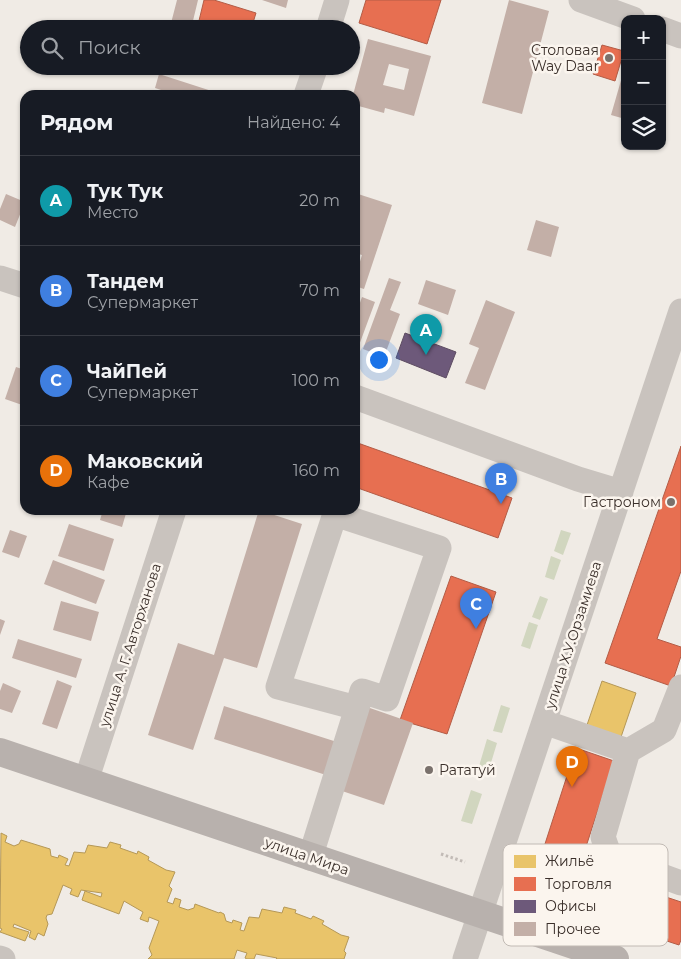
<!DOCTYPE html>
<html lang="ru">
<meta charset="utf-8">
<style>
body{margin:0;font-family:Montserrat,sans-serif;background:#242831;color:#f1f3f6}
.controls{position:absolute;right:15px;top:15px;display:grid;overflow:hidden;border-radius:10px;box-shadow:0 1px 4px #0004}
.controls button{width:45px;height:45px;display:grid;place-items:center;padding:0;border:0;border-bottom:1px solid #363941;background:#171b24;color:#f1f3f6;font:25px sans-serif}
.you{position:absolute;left:378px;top:359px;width:18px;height:18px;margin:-12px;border:4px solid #fff;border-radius:50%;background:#1a73e8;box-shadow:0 0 0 8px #1a73e833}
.badge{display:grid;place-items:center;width:32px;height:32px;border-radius:50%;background:#0f766e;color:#fff;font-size:16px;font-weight:700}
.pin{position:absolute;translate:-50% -41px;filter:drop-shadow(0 1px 2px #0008)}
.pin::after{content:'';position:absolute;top:26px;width:18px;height:15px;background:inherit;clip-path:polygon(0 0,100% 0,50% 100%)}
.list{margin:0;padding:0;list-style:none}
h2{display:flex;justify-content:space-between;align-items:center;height:65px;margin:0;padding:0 20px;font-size:21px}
h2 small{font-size:16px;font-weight:400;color:#9ea1a6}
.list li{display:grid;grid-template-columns:32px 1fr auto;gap:15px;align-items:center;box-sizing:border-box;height:90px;padding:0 20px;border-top:1px solid #363941}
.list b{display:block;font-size:19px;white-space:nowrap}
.list p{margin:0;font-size:16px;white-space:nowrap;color:#9ea1a6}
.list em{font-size:16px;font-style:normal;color:#9ea1a6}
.icon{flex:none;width:28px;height:28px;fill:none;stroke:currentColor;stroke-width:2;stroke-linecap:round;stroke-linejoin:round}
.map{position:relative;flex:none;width:681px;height:959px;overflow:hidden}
.search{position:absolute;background:#171b24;box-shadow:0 1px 4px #0004;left:20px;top:20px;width:340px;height:55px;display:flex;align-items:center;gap:12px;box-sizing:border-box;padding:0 18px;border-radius:28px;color:#9ea1a6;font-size:19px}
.panel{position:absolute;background:#171b24;box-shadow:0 1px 4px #0004;left:20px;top:90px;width:340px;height:425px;border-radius:15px}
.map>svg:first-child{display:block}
</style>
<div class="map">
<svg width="681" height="959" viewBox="0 0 681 959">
<rect width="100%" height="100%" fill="#f0ebe5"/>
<path fill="#d1d6bf" d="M561 530 571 533 563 555 554 551Z
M551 556 561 560 554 580 545 577Z
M540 596 548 599 540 620 532 617Z
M529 622 538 625 530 649 521 646Z
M501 705 510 708 502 733 493 731Z
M487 739 497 743 487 776 477 773Z
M471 790 482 794 472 824 461 821Z"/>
<path fill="#e9c46a" stroke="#b59857" d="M602 681 636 693 621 737 587 725Z
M1 833 7 836 5 842 14 846 19 844 21 840 50 849 51 856 58 858 59 855 68 859 65 865 69 866 74 852 85 853 88 845 107 848 110 842 121 845 120 848 137 854 138 851 149 857 148 860 166 870 175 872 169 886 172 889 167 902 173 904 175 898 181 900 179 907 188 910 194 908 195 904 219 913 220 912 224 914 226 921 232 923 233 920 242 923 240 930 244 931 249 917 259 918 262 909 282 913 284 907 296 910 295 913 311 919 313 916 324 921 322 924 341 935 349 937 344 951 346 953 344 959H276L277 958 256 954 254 959H247L245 958 247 953 237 950 234 959H148L152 955 149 948 159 921 149 917 148 922 140 919 143 912 124 901 119 914 82 900 85 891 101 897 102 893 81 890 78 897 70 894 72 889 63 885 52 914 47 915 46 918 48 924 44 936 38 933 35 940 29 937 31 931 14 924 13 927 29 932 25 941 0 932 2 929 0 928Z"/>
<path fill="#e76f51" stroke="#b35c46" d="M204 0H214L256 13 251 29H197Z
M366 0H441L427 44 359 23Z
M602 45 624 51 615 81 593 74Z
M355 442 512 498 498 538 355 487Z
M681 446V571L657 639 681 647V656L671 686 605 663Z
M451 576 496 592 447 734 400 720Z
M576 748 614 761 579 868 681 902V940L679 945 542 900 535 892 533 881Z"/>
<path fill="#6d597a" stroke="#5e4d62" d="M405 333 456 352 446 378 396 358Z"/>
<path fill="#c3afa7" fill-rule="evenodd" d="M177 0H198L191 29 170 27Z
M262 0H288L286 8Z
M509 0 549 11 522 114 482 103Z
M368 39 431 56 414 116 385 108 384 113 355 105V95H353ZM389 64 409 69 404 90 383 85Z
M624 70H625V119L611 115Z
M159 74 224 95H176L155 88Z
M355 193 392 205 364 289 355 286V278L362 255 355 253Z
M6 194 25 202 15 227 0 220V209Z
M536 220 559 227 551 257 527 250Z
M389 278 401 282 390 310 400 314 384 357 363 349Z
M426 280 456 290 448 315 418 304Z
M362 297 375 302 358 348 355 347V317Z
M486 300 515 312 485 390 465 383 479 348 469 344Z
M16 367 25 370V406L5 399Z
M103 510H127L122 527 100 520Z
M259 510 302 524 257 668 224 658 193 750 148 735 178 643 214 655Z
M69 524 114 539 104 571 58 556Z
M10 530 27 536 19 558 2 552Z
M53 560 105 580 96 604 44 584Z
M61 601 99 612 91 641 53 630Z
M0 619 5 621 0 635Z
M18 639 82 659 76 678 12 658Z
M57 680 72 686 57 729 42 724Z
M3 683 21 691 12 713 0 709V691Z
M224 706 337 742 326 775 214 739Z
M367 707 413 723 384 805 339 790Z"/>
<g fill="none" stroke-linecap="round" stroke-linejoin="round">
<path stroke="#c2bbb6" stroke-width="3" stroke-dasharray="2.5 2.5" stroke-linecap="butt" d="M441 854 465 862"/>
<path stroke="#c9c3be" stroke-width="25" d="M581 0 633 19
M328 29 337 0
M662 29 681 36
M306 95 316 66
M0 278 25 286
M355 397 578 479 621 492
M681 687 664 730 628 751 603 837 610 857 681 883
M544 722 628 751
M86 781 174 510
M310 858 357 708 278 687 335 514 439 548 387 699 362 691 357 708
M0 958 3 959
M465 959 681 311"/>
<path stroke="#b8b1ad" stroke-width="28" d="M0 752 615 959"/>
</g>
<g fill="#7a716c" stroke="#fbf5ee" stroke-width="2">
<circle cx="609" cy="58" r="5"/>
<circle cx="671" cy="502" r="5"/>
<circle cx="429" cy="770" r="5"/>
</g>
<g text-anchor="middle" stroke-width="5" stroke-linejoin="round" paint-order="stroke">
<g font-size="14" fill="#3b302b" stroke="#fbf5ee" text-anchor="end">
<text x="599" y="55">Столовая<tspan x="599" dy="16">Way Daar</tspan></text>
<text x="661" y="507">Гастроном</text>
<text x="439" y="775" text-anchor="start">Рататуй</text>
</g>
<g font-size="14" fill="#3b302b" stroke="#fbf5ee">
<text transform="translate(573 635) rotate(-72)" y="5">улица Х.У.Орзамиева</text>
<text transform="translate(130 645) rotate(-72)" y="5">улица А. Г. Авторханова</text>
<text transform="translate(307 856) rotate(19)" y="5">улица Мира</text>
</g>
</g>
<rect x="503" y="844" width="165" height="102" rx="8" fill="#fbf5ee" stroke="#c1bab4" stroke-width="1"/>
<rect x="514" y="855" width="22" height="13" fill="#e9c46a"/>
<rect x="514" y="877" width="22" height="14" fill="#e76f51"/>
<rect x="514" y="900" width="22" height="13" fill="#6d597a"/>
<rect x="514" y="922" width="22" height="14" fill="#c3afa7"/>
<g font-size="14" fill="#3b302b">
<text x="545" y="866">Жильё</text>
<text x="545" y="889">Торговля</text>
<text x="545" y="911">Офисы</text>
<text x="545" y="934">Прочее</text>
</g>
</svg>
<div class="controls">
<button>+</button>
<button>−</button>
<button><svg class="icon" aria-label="layers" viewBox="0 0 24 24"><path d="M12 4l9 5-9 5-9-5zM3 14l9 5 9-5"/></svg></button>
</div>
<div class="you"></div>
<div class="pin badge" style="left:426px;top:355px;background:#0f9aa8">A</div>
<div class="pin badge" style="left:501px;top:504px;background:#3f7fe0">B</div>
<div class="pin badge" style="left:476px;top:629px;background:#3f7fe0">C</div>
<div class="pin badge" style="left:572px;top:787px;background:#e8710a">D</div>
<div class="search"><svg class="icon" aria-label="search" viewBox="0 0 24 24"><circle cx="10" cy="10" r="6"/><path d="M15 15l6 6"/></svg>Поиск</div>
<section class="panel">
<h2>Рядом<small>Найдено: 4</small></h2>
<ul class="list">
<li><span class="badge" style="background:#0f9aa8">A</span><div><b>Тук Тук</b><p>Место</p></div><em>20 m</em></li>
<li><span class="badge" style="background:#3f7fe0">B</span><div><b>Тандем</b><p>Супермаркет</p></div><em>70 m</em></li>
<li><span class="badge" style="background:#3f7fe0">C</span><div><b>ЧайПей</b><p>Супермаркет</p></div><em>100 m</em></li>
<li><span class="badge" style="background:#e8710a">D</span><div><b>Маковский</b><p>Кафе</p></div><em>160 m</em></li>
</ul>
</section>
</div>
